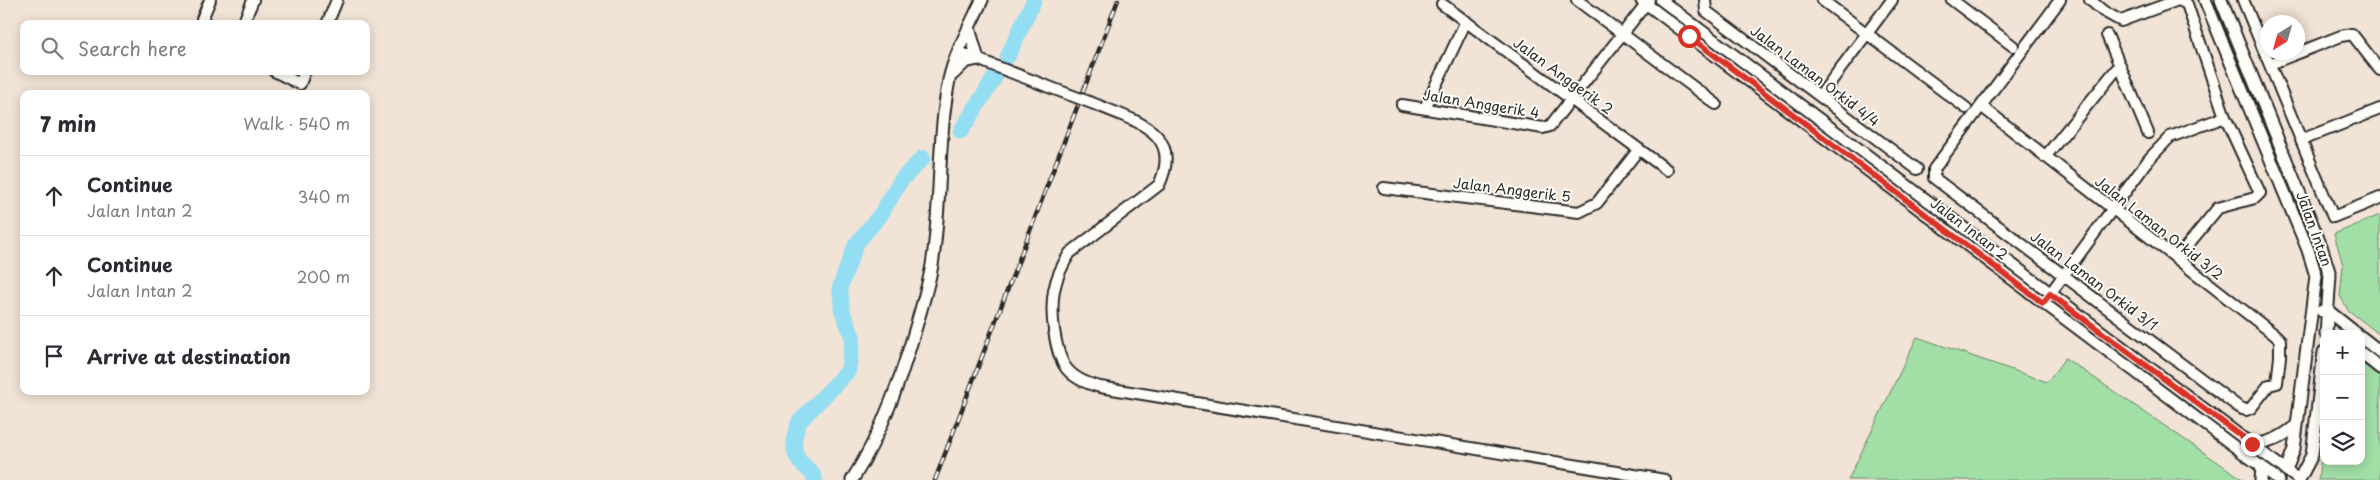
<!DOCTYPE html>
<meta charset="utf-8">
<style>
body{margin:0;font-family:"Playpen Sans",sans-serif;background:#f7f7f7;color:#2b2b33}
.controls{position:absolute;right:15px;bottom:15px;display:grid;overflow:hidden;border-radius:10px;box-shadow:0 2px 12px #0003}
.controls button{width:45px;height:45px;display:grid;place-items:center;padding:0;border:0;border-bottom:1px solid #e1e1e2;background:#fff;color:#2b2b33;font:25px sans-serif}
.compass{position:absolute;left:2260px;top:15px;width:45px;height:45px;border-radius:50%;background:#fff;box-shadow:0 2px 12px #0003;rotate:217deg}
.stop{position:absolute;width:15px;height:15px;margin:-11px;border:4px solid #d93025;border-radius:50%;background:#fff}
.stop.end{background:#d93025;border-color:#fff;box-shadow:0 1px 5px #0008}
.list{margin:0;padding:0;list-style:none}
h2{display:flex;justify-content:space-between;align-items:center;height:65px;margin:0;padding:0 20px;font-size:21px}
h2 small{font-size:16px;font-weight:400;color:#7c7c81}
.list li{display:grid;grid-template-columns:32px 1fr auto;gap:15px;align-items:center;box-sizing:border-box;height:80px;padding:0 20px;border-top:1px solid #e1e1e2}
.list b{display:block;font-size:19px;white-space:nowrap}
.list p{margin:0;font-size:16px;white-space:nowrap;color:#7c7c81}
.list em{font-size:16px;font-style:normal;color:#7c7c81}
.icon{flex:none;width:28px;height:28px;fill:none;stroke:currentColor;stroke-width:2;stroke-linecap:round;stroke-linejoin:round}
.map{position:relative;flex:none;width:2380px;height:480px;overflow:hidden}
.search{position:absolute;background:#fff;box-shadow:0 2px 12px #0003;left:20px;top:20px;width:350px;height:55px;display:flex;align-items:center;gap:12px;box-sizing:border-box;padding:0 18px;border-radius:10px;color:#7c7c81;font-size:19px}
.panel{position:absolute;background:#fff;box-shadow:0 2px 12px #0003;left:20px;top:90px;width:350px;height:305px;border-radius:10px}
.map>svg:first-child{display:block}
</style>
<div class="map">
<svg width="2380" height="480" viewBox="0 0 2380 480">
<rect width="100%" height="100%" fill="#f1e3d5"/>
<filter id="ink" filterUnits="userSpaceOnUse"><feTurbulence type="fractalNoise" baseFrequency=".02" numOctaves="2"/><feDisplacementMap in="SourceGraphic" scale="10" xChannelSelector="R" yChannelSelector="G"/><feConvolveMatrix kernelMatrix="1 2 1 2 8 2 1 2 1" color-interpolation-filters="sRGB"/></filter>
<g filter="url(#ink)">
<path fill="#a1dfa6" stroke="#668568" d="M2380 215V335L2348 310 2340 296 2343 265 2334 234Z
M1917 337 2047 382 2065 358 2244 480H1848Z
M2361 362 2380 377V480H2318L2324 432V461H2361Z"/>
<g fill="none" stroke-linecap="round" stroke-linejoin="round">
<path stroke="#93def3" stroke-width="16" d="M1008 56 1034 0
M961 131 995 77
M815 480 812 473 799 461 795 453 794 438 799 422 848 371 853 338 842 310 840 287 856 244 881 214 901 180 923 158"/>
<g stroke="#2b2b2b" stroke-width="14">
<path id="minor" d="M1577 0 1716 104
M1641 0 2279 480
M1661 0 2299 480
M1705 0 1706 11 1917 169
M1822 0 1966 108
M1952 0 2013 46
M2090 0 2103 11 2121 21 2178 0
M2243 0 2333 217 2380 198
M1442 4 1667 170
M208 24 202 19 210 0
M243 24 253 0
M327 24 337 0
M2107 35 2148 133
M959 52 1049 87
M2270 64 2341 36 2352 34 2380 70
M274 71 300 84 305 71
M1820 96 1892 0
M1097 105C1135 121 1184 132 1159 185L1070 253C1053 279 1050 300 1054 330 1059 363 1065 378 1100 387L1665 480
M1402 105 1543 128 1550 126 1649 0
M1981 106 2275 335 2280 340V357L2277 383 2269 385 2251 408 2246 410 2240 408 1934 178V169L2060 0
M1425 108 1466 21
M2301 140 2380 109
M2045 157 2120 65
M1384 188 1579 212 1597 203 1639 149
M2177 258 2218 208 2255 198 2260 193 2225 117 2187 4 2179 0
M2047 298 2150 158 2170 137 2225 117"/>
</g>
<g stroke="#2b2b2b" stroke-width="15">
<path id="tertiary" d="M2205 0 2308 250 2316 276 2294 449 2286 470
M2221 0 2321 246 2330 275 2326 334
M953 74 965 62 978 59 969 28
M2322 311H2328L2357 334
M2361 337 2380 352
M2361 353 2380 368
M2251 445C2271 443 2282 437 2297 425
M852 480C883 432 902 375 918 320 923 302 929 283 932 265 942 204 937 141 949 80 955 53 970 26 982 0
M2261 480 2262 467
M2299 480 2312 455 2324 352"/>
</g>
<use href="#minor" stroke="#fdfcf7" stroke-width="10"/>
<use href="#tertiary" stroke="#fdfcf7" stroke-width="11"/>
<g stroke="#2b2b2b" stroke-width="4.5">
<path id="rail" d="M935 480 1118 0"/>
</g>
<use href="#rail" stroke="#fdfcf7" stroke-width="2.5" stroke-dasharray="8" stroke-linecap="butt"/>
<g stroke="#2b2b2b" stroke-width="14" stroke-linecap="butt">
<path id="minor-bridge" d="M1049 87 1097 105"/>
</g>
<use href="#minor-bridge" stroke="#fdfcf7" stroke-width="10"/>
</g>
</g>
<g fill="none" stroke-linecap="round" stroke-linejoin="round" filter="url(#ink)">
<path stroke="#d93025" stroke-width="6" d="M1689 36 2043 303 2050 294 2252 444"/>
</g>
<g text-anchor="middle" stroke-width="4" stroke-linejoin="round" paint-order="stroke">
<g font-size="14" fill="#2b2b2b" stroke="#fdfcf7">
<text transform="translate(1563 76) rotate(36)" y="5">Jalan Anggerik 2</text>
<text transform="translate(1815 76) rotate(37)" y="5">Jalan Laman Orkid 4/4</text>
<text transform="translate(1481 104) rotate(9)" y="5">Jalan Anggerik 4</text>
<text transform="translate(1512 190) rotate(7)" y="5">Jalan Anggerik 5</text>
<text transform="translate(2159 228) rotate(38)" y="5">Jalan Laman Orkid 3/2</text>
<text transform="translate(1969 229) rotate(37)" y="5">Jalan Intan 2</text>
<text transform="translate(2314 229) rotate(70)" y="5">Jalan Intan</text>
<text transform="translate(2094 281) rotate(37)" y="5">Jalan Laman Orkid 3/1</text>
</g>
</g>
</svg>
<div class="controls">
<button>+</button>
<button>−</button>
<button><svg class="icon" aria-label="layers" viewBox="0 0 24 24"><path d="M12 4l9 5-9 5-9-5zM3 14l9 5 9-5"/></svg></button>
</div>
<svg class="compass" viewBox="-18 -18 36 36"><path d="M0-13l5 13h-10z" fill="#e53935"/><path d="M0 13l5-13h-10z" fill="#7c7c81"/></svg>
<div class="stop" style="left:1689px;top:36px"></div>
<div class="stop end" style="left:2252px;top:444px"></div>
<div class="search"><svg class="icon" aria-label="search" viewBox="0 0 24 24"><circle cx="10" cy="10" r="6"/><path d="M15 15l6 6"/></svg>Search here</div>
<section class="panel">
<h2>7 min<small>Walk · 540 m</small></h2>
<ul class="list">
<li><svg class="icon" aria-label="ahead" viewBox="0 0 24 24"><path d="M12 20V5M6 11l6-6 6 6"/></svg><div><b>Continue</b><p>Jalan Intan 2</p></div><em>340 m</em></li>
<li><svg class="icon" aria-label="ahead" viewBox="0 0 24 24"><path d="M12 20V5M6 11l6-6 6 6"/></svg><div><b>Continue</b><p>Jalan Intan 2</p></div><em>200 m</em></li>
<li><svg class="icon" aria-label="arrive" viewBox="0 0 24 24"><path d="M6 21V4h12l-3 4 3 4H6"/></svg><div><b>Arrive at destination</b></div></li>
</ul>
</section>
</div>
